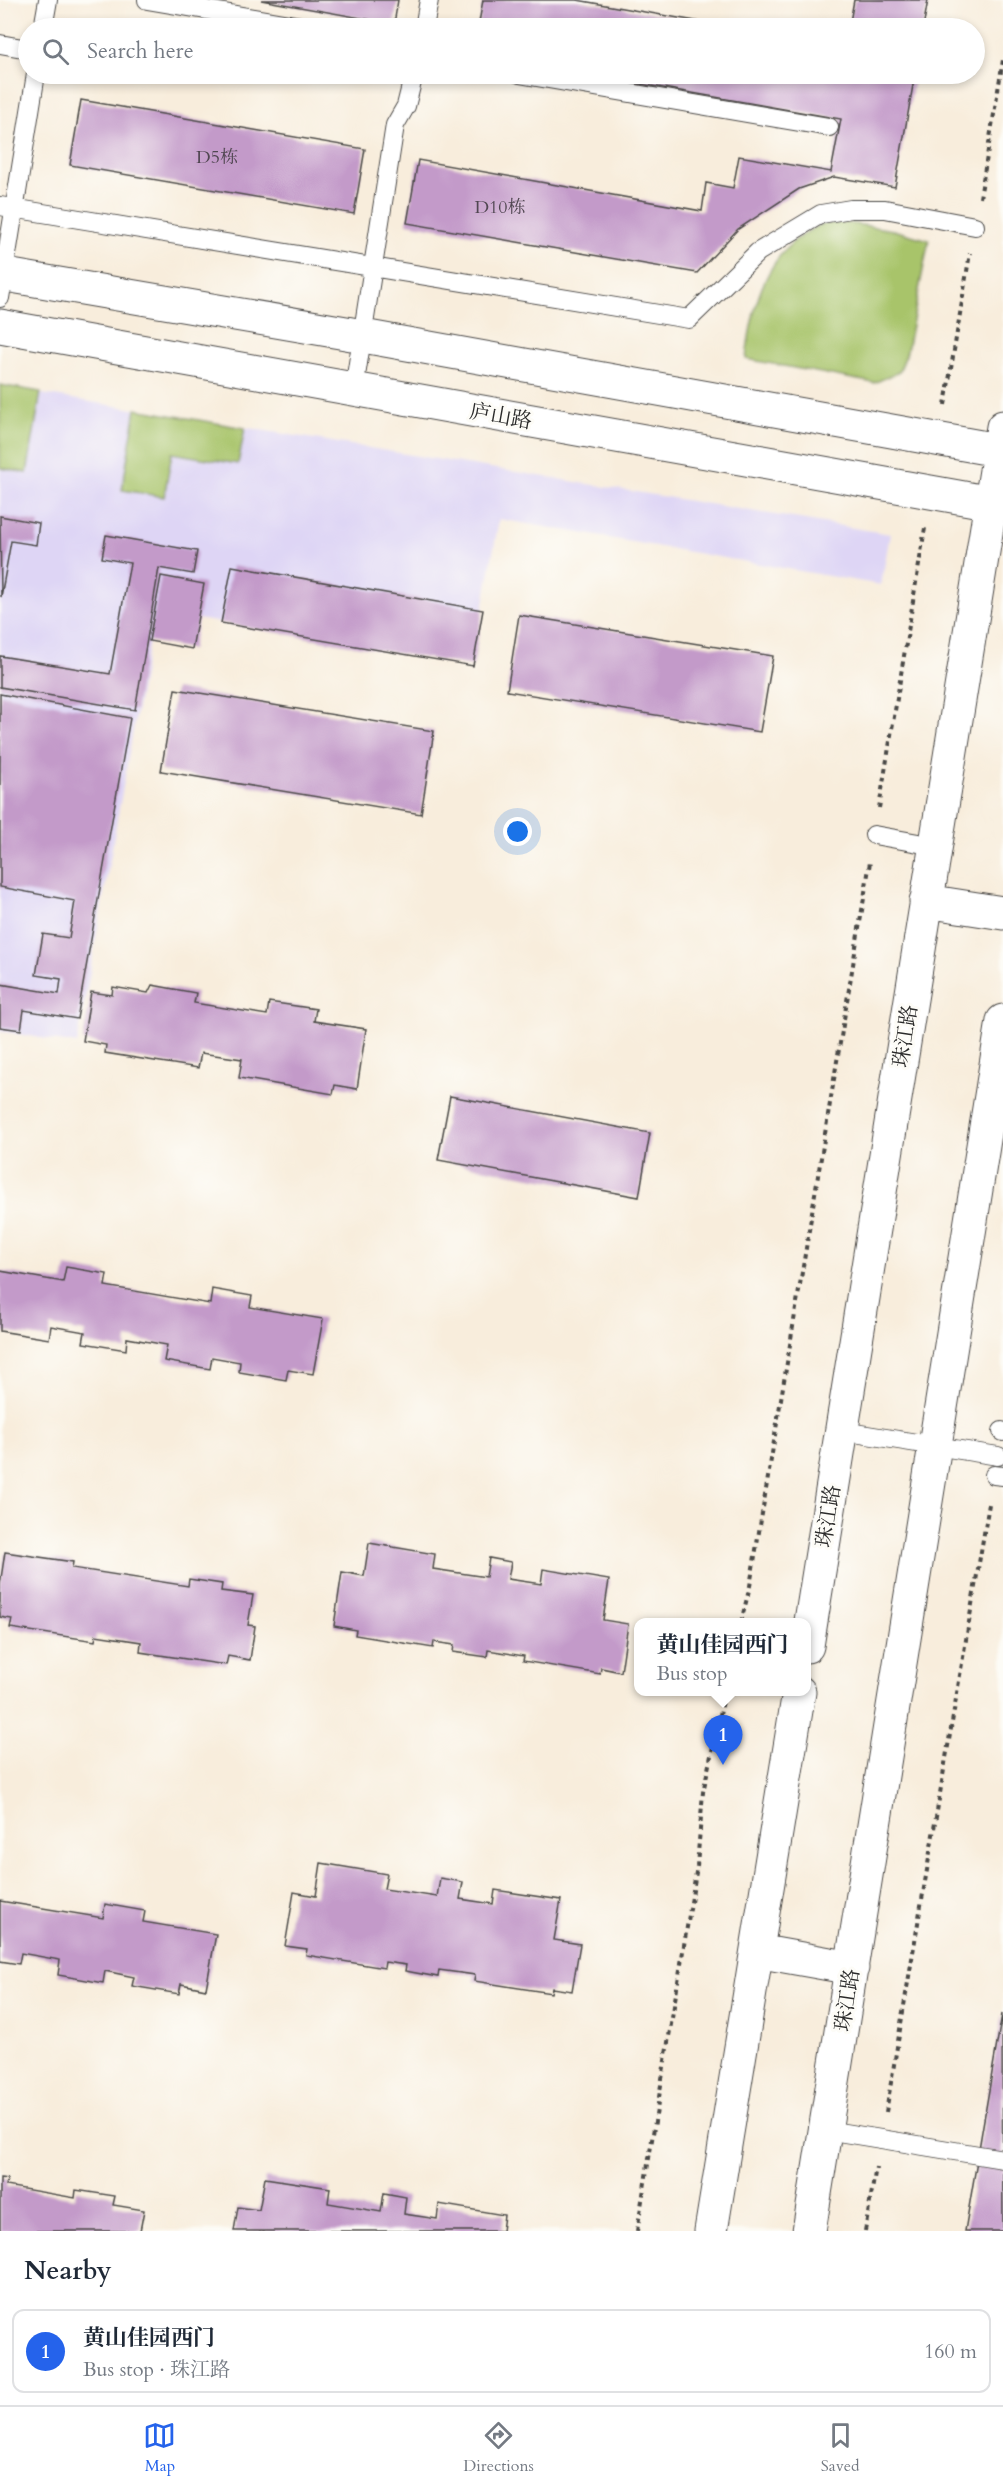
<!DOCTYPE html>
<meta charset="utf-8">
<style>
body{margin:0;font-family:Cardo,"Noto Serif SC",serif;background:#f2f2f3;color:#1f2937}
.you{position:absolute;left:518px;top:832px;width:21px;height:21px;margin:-15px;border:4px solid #fff;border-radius:50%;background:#1a73e8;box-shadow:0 0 0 9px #1a73e833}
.badge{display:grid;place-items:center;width:39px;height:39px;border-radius:50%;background:#2563eb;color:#fff;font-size:20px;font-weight:700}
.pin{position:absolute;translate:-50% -50px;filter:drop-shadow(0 2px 3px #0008)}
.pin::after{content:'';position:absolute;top:32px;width:21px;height:18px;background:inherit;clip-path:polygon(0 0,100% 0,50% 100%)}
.popup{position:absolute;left:634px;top:1618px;width:177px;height:78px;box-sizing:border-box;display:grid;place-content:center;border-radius:12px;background:#fff;filter:drop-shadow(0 2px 4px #0005);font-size:20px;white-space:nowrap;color:#747a83}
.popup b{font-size:22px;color:#1f2937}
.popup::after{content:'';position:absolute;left:50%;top:100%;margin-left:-12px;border:12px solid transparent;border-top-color:#fff}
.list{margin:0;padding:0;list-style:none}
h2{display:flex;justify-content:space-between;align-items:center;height:78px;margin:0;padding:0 24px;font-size:26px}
h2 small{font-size:20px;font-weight:400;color:#747a83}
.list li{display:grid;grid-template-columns:39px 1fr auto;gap:18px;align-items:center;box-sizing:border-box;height:84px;margin:0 12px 12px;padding:0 12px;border:2px solid #e0e1e3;border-radius:12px}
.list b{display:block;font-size:22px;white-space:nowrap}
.list p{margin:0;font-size:20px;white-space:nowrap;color:#747a83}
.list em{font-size:20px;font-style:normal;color:#747a83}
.icon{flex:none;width:33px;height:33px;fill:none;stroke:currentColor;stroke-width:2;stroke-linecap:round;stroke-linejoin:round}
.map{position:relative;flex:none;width:1003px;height:2231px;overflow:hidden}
.search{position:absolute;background:#fff;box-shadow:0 3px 9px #0003;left:18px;right:18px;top:18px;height:66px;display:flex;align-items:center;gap:15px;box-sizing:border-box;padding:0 21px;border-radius:33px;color:#747a83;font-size:22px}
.sheet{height:174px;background:#fff}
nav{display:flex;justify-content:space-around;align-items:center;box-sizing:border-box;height:84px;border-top:2px solid #e0e1e3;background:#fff;font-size:16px;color:#747a83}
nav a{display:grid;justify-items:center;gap:3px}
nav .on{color:#2563eb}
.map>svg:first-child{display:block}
</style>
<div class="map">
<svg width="1003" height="2231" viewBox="0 0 1003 2231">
<rect width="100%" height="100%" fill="#fdfcf7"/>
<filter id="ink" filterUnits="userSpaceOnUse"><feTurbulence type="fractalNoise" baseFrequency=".0167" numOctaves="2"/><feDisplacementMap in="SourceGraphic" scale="12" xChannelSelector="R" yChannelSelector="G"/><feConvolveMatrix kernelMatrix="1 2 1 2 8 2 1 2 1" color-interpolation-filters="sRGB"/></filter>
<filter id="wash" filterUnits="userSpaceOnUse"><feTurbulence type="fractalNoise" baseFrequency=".008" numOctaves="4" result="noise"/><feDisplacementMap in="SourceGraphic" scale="24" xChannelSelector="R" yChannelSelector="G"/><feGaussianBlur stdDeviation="1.35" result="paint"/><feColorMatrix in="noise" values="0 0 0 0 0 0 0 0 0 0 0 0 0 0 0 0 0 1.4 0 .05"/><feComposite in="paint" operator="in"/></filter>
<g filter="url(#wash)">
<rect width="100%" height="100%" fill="#f8eddc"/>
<path fill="#ded5f5" d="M0 387 890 534 881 585 499 519 473 666 198 619 192 649 149 641 77 1044 0 1031Z"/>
<path fill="#a8c46a" stroke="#6a784a" stroke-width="1.5" d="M849 223 893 230 929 240 906 355 899 372 874 383 746 359C752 306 766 247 821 225 829 222 840 223 849 223Z
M0 385 41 392 27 473 0 468Z
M136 409 245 428 238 464 172 453 164 497 122 490Z"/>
<g id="blocks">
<path fill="#c39ac9" d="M261 0H398L394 24Z
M483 0H577L735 28H478Z
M854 0H928L923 28H858L859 24 850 22Z
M583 74H915L895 187 834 177 799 189 738 229 697 273 407 223 418 160 702 211 706 183 733 188 739 156 831 172 841 119Z
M81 100 365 149 354 214 70 165Z
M0 516 39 523 36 545 11 541 1 597Z
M106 535 197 551 193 574 159 568 135 710 0 687V656L110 674 130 563 102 558Z
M232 566 483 610 473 666 221 623Z
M161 576 204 584 192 649 149 641Z
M519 615 773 656 760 732 507 691Z
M175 689 434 731 421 814 161 771Z
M0 694 130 718 77 1019 24 1010 21 1030 0 1027V984L59 994 61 979 36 975 43 934 69 938 75 901 0 887Z
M152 985 196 993 194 1003 267 1015 269 1002 316 1009 314 1021 366 1029 357 1089 335 1085 333 1094 239 1078 242 1059 201 1053 198 1068 105 1053 106 1045 83 1041 91 992 112 995 113 987 148 993Z
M450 1096 650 1133 639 1197 438 1160Z
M66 1267 107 1274 105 1286 210 1304 212 1289 252 1296 250 1307 323 1319 313 1374 288 1370 286 1380 239 1372 240 1362 212 1357 210 1369 164 1361 167 1345 127 1338 126 1350 83 1343 85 1332 51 1326 49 1339 0 1331V1271L63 1282Z
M369 1543 435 1554 433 1569 486 1577 489 1558 511 1562 508 1579 541 1584 543 1569 609 1580 603 1620 628 1624 621 1672 601 1668 600 1674 523 1661 524 1656 488 1650 487 1657 453 1652 454 1645 434 1642 433 1648 355 1635 356 1630 334 1626 342 1572 364 1576Z
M5 1552 73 1562 72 1568 188 1586 189 1579 222 1584 221 1591 253 1595 248 1625 255 1626 250 1660 228 1656 226 1665 140 1652 141 1642 96 1635 95 1641 10 1628 12 1619 0 1617V1585Z
M321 1863 387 1874 384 1889 437 1897 440 1878 463 1882 460 1899 493 1904 495 1890 561 1900 554 1940 580 1944 572 1991 552 1988 551 1993 474 1981 475 1975 439 1970 438 1977 405 1971 406 1965 385 1962 384 1968 306 1955 307 1949 285 1946 294 1892 316 1896Z
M0 1901 103 1918 105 1904 145 1911 143 1922 216 1934 206 1989 181 1984 179 1994 132 1986 134 1977 105 1971 103 1983 58 1975 60 1960 21 1953 19 1964 0 1961Z
M1002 2014 1003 2231H965Z
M0 2178 7 2179 6 2186 75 2198 76 2190 115 2196 113 2205 144 2210 140 2231H0Z
M265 2178 330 2188 328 2203 381 2212 384 2193 406 2197 404 2214 437 2219 439 2204 504 2215 502 2231H234L238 2207 259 2210Z"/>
</g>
</g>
<g filter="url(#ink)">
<use href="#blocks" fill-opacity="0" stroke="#4a4846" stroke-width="1.5"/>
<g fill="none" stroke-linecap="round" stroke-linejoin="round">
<g stroke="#4a4846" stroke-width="20">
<path id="service" d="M147 0 313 28
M43 28 48 0
M424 28 429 0
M0 44 28 49
M519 74 829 127
M0 206 689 319 758 252 821 214 851 209H885L975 226
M0 298 36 74
M354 389 395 125 406 106 414 74
M874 835 935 846
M842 1431 998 1456
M1002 1431 1003 1432
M994 1475 1003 1476
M826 2130 1003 2159"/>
</g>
<g stroke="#4a4846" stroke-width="35">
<path id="tertiary" d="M0 274 346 333 1003 451
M0 326 1003 505
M926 901 1003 913
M807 1646 1003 427
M757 1951 852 1968
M711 2231 799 1692
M809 2231 1003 1021"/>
</g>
<path stroke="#4a4846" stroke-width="4" stroke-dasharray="4.5 4.5" stroke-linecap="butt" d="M980 198 1003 60
M945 405 970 253
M879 808 925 528
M741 1622 750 1586 870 862
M886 2112 989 1504
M637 2231 697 1866 703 1792 725 1692
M865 2231 876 2167"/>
<use href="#service" stroke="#fff" stroke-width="18"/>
<use href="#tertiary" stroke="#fff" stroke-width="33"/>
</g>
</g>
<g text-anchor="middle" stroke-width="6" stroke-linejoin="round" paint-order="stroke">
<g font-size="18" fill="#514752">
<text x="217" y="163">D5栋</text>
<text x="500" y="213">D10栋</text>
</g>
<g font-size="21" fill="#2b2b2b" stroke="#fdfcf7">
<text transform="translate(501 416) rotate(10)" y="7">庐山路</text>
<text transform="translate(905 1036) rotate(-81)" y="7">珠江路</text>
<text transform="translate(828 1516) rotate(-81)" y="7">珠江路</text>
<text transform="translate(847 2000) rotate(-81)" y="7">珠江路</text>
</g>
</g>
</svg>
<div class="you"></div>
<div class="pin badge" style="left:723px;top:1765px">1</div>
<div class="popup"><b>黄山佳园西门</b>Bus stop</div>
<div class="search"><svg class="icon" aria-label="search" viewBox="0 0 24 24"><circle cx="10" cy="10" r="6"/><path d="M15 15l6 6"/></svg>Search here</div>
</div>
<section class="sheet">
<h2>Nearby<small></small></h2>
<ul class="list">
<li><span class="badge">1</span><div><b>黄山佳园西门</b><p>Bus stop · 珠江路</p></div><em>160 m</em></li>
</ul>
</section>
<nav>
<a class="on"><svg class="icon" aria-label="map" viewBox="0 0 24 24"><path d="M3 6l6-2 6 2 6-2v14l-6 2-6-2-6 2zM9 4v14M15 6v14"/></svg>Map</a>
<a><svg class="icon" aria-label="directions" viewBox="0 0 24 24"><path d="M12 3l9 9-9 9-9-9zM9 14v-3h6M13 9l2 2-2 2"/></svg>Directions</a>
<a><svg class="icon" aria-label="saved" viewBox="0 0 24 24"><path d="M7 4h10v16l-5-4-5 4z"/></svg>Saved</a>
</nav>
